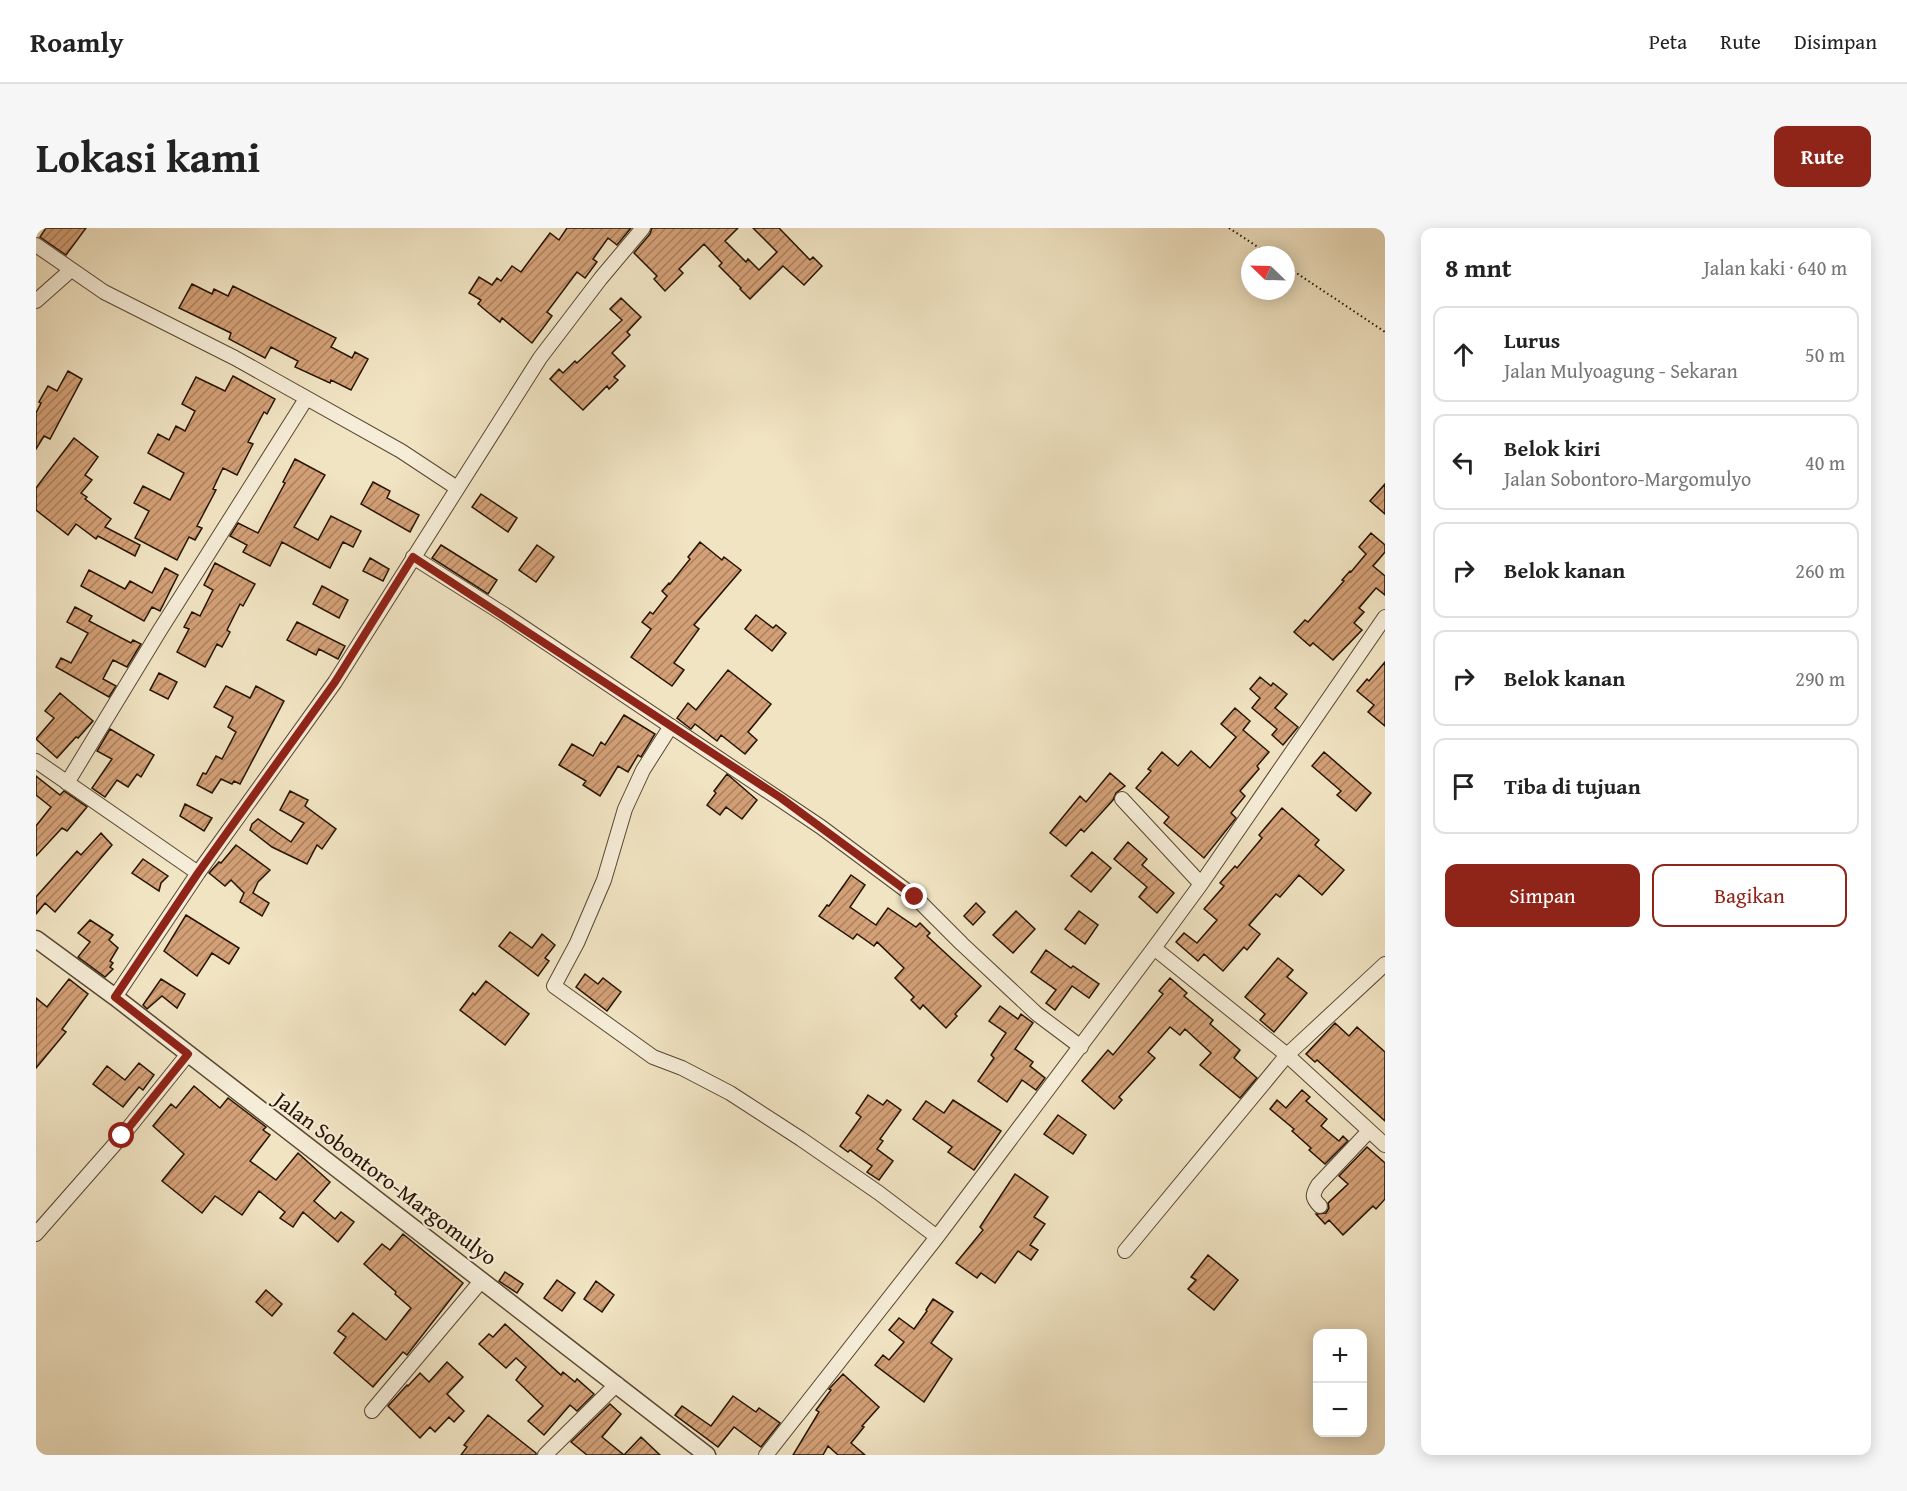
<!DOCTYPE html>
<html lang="id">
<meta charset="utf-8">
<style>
body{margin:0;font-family:"Gentium Book Plus",serif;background:#f6f6f6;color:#222}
.controls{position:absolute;right:18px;bottom:18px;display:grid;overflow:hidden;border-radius:12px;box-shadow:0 3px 15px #0003}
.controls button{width:54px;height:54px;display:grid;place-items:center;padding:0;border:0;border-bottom:2px solid #e0e0e0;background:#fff;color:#222;font:30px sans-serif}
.compass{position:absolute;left:1205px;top:18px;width:54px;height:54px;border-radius:50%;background:#fff;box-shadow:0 3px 15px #0003;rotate:293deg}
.stop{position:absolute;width:18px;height:18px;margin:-14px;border:4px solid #8f2418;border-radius:50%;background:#fff}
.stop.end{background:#8f2418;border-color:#fff;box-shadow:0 2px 6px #0008}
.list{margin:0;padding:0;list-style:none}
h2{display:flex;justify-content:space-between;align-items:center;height:78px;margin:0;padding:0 24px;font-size:26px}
h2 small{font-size:20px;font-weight:400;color:#767676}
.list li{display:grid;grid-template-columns:39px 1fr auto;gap:18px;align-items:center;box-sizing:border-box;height:96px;margin:0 12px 12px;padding:0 12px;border:2px solid #e0e0e0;border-radius:12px}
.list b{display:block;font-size:22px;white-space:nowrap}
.list p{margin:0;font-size:20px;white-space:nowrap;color:#767676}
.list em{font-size:20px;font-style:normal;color:#767676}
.actions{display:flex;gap:12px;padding:18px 24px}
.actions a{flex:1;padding:14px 0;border:2px solid #8f2418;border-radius:12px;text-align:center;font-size:21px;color:#8f2418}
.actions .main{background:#8f2418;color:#fff}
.icon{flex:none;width:33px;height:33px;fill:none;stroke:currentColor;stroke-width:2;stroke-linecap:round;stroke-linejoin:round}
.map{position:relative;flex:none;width:1349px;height:1227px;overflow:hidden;border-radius:12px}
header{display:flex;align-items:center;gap:36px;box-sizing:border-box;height:84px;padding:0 30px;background:#fff;border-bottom:2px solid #e0e0e0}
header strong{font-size:28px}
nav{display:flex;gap:33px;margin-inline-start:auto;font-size:21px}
.intro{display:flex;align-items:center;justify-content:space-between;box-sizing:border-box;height:144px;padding:0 36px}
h1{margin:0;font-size:42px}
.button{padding:15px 27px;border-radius:12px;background:#8f2418;color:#fff;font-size:21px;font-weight:700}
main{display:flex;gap:36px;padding:0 36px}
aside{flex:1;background:#fff;border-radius:12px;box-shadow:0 3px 15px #0003}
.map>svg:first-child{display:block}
</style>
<header>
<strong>Roamly</strong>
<nav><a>Peta</a><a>Rute</a><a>Disimpan</a></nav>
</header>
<div class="intro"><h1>Lokasi kami</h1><a class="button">Rute</a></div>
<main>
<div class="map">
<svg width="1349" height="1227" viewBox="0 0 1349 1227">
<defs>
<pattern id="building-hatch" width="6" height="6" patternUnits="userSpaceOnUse" patternTransform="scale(1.5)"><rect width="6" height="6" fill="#d3a077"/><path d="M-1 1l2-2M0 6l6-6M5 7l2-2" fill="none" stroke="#ab815f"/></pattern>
</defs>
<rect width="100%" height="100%" fill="#f1e4c3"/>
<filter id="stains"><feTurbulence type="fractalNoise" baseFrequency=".00333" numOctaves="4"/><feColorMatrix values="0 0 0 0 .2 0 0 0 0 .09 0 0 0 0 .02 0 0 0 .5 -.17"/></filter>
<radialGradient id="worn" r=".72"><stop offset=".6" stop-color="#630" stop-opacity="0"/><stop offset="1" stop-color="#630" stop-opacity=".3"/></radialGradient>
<path fill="url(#building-hatch)" stroke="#251301" stroke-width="1.5" d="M10 0H50L30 27 4 9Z
M531 0H595L581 17 572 10 557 31 561 34 549 50 541 44 511 84 516 88 496 115 466 90 464 94 454 86 442 76 445 72 433 65 443 49 456 57 461 50 465 53 476 38 485 44 514 5 523 12Z
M616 0H702L689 13 710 34 712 31 723 42 741 24 717 0H743L774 32 777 29 786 38 768 57 747 38 714 71 704 61 705 60 683 38 686 35 668 16 643 41 647 45 629 63 618 51 621 48 598 25 614 6Z
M156 56 176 66 178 61 192 68 197 58 300 110 295 119 316 130 319 124 332 131 315 162 295 152 294 155 259 139 262 133 235 119 229 130 193 111 195 105 143 80Z
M585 70 605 89 591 104 594 107 576 125 589 138 578 149 582 152 573 161 571 158 547 182 514 151 523 141 527 145 539 133 541 135 586 92 574 81Z
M32 143 46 151 14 211 8 208 0 221V185L5 175 3 174 12 158 21 163Z
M197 148 239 171 231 186 228 184 212 214 217 216 201 247 187 240 177 261 180 262 161 298 166 300 159 312 153 309 141 332 99 310 113 283 98 275 107 258 134 272 148 245 112 225 122 206 133 212 140 198 149 203 159 183 146 176 160 149 189 163Z
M38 210 62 229 49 247 56 252 45 265 51 269 49 271 75 291 69 299 104 317 99 328 62 308 60 311 40 296 32 307 0 282V260Z
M259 231 289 247 258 299 282 312 295 288 325 303 317 319 307 314 294 340 246 314 234 338 207 324 211 317 194 308 202 295 222 305 249 255 247 254Z
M337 254 354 263 351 270 383 287 374 304 325 276Z
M1349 256V286L1334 273Z
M445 266 481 290 472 304 436 279Z
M1335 305 1349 317V324L1337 338 1349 348V367L1340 360 1323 380 1328 384 1318 395 1326 402 1297 432 1277 415 1274 418 1258 404 1269 392 1272 394 1287 377 1308 353 1306 352 1314 343 1315 344 1330 326 1323 319Z
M664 314 686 332 688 329 705 342 658 397 663 401 638 435 648 442 636 458 595 429 615 401 606 394 614 384 617 386 631 368 626 363 633 355 634 356 654 331 652 329Z
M405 317 461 352 452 366 396 330Z
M501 317 518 329 500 354 483 342Z
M334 330 353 341 347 353 327 343Z
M179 335 219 356 207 378 204 376 191 402 194 404 186 419 181 416 169 439 141 424 153 401 148 399 156 384 164 388 177 362 168 357Z
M129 340 142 347 124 383 116 379 108 393 45 358 53 342 89 361 94 353 116 365Z
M286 358 312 372 303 390 277 376Z
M39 379 56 388 53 393 95 415 97 412 105 416 91 439 77 432 67 451 80 458 73 469 20 439 25 430 35 435 52 405 31 394Z
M720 387 737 400 740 397 750 405 736 423 709 401Z
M261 394 309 418 302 431 283 421 280 427 251 412Z
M1349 434V498L1332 484 1338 477 1321 463 1331 451 1333 453Z
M692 442 735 476 712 504 721 512 709 526 685 507 681 513 659 496 655 501 641 490 652 475 660 482Z
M123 445 141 454 132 471 114 462Z
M1224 449 1235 458 1237 455 1251 466 1239 480 1262 499 1247 517 1236 507 1241 501 1216 480 1224 470 1214 461Z
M190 458 214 470 220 458 248 473 204 556 198 553 196 556 185 551 176 565 161 557 167 545 170 546 180 528 186 531 200 504 192 499 197 489 178 479Z
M24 465 57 493 42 510 40 509 21 530 0 511 18 490 9 483Z
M1199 480 1214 493 1207 502 1233 524 1221 538 1223 541 1204 563 1209 568 1195 585 1200 590 1168 630 1128 595 1133 589 1100 560 1115 543 1112 541 1126 524 1142 538 1155 523 1174 540 1200 509 1185 496Z
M588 487 619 506 605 529 602 527 592 544 582 538 564 568 547 557 550 553 523 537 536 516 557 528 565 514 569 517Z
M74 501 118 527 105 549 101 546 92 559 81 552 69 569 56 560 76 531 61 523Z
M1288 524 1335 565 1320 583 1301 567 1305 563 1276 538Z
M1074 545 1089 558 1080 565 1077 572 1048 604 1045 601 1030 618 1014 605 1044 568 1050 574Z
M691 546 721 572 706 591 690 579 684 587 671 577 680 565 678 563Z
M0 548 24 567 28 563 51 579 31 603 26 600 0 628V598L15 579 0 567Z
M254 563 272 572 269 578 300 601 286 621 281 617 271 636 236 619 214 602 216 596 222 591 255 614 268 595 244 582Z
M149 576 176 590 168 603 144 588Z
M1246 580 1283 612 1279 617 1308 642 1286 667 1263 647 1244 669 1240 666 1213 697 1224 706 1211 722 1208 719 1187 743 1168 726 1162 733 1140 714 1148 705 1161 715 1181 692 1168 681 1188 658 1184 655 1199 638 1201 640 1226 610 1223 607Z
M65 605 76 617 19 684 9 675 0 686V669L41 623 45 627Z
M1092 614 1111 631 1106 637 1138 665 1121 685 1103 669 1111 659 1078 631Z
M200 617 234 642 222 654 217 665 233 675 226 688 204 674 208 665 195 652 189 658 173 645 183 634 185 635Z
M1056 624 1075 640 1055 664 1035 648Z
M107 631 132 648 125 655 123 663 96 645Z
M815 647 829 657 814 679 840 697 852 680 880 699 884 695 894 705 891 708 945 758 919 786 921 788 910 800 887 777 884 781 875 772 878 769 859 750 868 740 841 714 838 718 821 706 817 711 783 688 791 677 793 678Z
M940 675 949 684 937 697 928 688Z
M980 683 999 701 977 725 957 707Z
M1043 683 1062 697 1049 716 1029 701Z
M150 687 203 720 193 736 176 725 161 748 128 723Z
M54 692 77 707 73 712 82 720 74 733 77 735 74 739 77 741 69 749 42 729 54 714 42 705Z
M474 704 496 720 506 706 519 717 509 730 513 733 502 748 463 718Z
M1010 722 1035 740 1037 738 1063 756 1053 770 1036 758 1019 782 1010 775 1020 762 995 744Z
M1242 730 1257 742 1251 749 1271 765 1238 804 1224 792 1229 786 1209 769Z
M549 746 562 756 567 750 585 764 571 783 540 759Z
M1134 750 1151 765 1148 768 1177 792 1174 796 1204 822 1198 830 1221 850 1204 870 1164 837 1175 825 1149 801 1144 807 1134 799 1112 824 1119 830 1083 869 1086 872 1078 881 1046 853 1072 822 1077 827 1127 766 1123 763Z
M33 751 52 766 26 801 30 804 0 840V770L11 779Z
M125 751 149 766 141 780 126 768 111 781 107 777Z
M450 753 493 786 469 817 424 782 437 765 439 767Z
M964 778 982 791 985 786 997 795 979 821 997 834 994 838 1009 850 1000 862 986 852 971 874 942 853 958 830 955 827 970 805 953 793Z
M1299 795 1313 808 1321 799 1349 824V893L1281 832 1279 834 1270 826Z
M103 835 118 847 107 862 103 859 87 879 57 856 71 838 89 852Z
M158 858 184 880 192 870 230 899 227 902 234 907 214 933 240 952 262 925 294 954 278 973 299 991 305 984 318 994 302 1014 267 984 257 999 244 990 249 984 223 963 206 987 179 968 166 985 126 953 148 926 117 898 135 876 140 880Z
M1266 862 1274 869 1270 873 1291 891 1285 898 1303 913 1307 908 1312 913 1289 936 1273 922 1275 920 1256 903 1258 901 1234 881 1241 872 1250 880Z
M832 867 847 877 851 872 865 882 844 911 847 913 841 921 857 933 843 952 831 944 836 938 814 922 812 924 804 918 825 889 820 885Z
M917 872 965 903 938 942 912 924 916 919 877 891 890 873 908 885Z
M1022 887 1050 907 1037 926 1008 906Z
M1331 919 1349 935V971L1340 981 1337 978 1307 1007 1293 992 1289 996 1280 986 1290 985 1293 980 1292 975 1312 956 1303 948Z
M979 946 1012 969 998 989 1009 996 994 1017 1002 1022 995 1032 982 1023 959 1055 945 1045 941 1050 920 1035 947 1002 944 999Z
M367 1006 427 1055 371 1127 367 1124 337 1159 298 1125 310 1109 302 1103 317 1085 350 1112 375 1080 359 1066 360 1064 328 1036 346 1016 354 1022Z
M1172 1027 1202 1052 1178 1082 1152 1061 1160 1052 1155 1049Z
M469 1044 487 1056 481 1065 463 1053Z
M521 1052 539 1065 526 1083 508 1070Z
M560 1053 578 1067 566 1084 548 1071Z
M230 1062 246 1076 236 1088 220 1074Z
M897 1071 917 1084 895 1115 916 1131 888 1174 839 1137 847 1127 853 1132 868 1114 853 1102 863 1090 878 1101 891 1083 890 1082Z
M469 1096 525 1147 527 1144 539 1154 541 1151 558 1166 541 1183 534 1177 508 1207 492 1193 507 1178 480 1152 490 1139 480 1130 470 1140 443 1116 453 1106 457 1109Z
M411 1134 427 1149 411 1166 428 1183 418 1194 413 1189 399 1204 394 1199 384 1210 352 1178 371 1157 372 1158 384 1145 393 1154Z
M807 1146 843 1179 826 1198 828 1199 815 1215 829 1227H802L792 1218 787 1227H757L783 1184 780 1182 795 1162 793 1161Z
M697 1168 720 1184 723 1180 744 1195 725 1219 698 1199 682 1219 639 1187 646 1178 675 1198Z
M574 1176 585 1186 566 1209 588 1227H551L535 1214Z
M452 1187 500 1225V1227H425L431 1219 428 1217Z
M605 1209 624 1227H588Z"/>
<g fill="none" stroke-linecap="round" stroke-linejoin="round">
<g stroke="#584732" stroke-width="16">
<path id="minor" d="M0 17 68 64 199 130 365 223 421 260
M0 73 35 42
M377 329 469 387 785 599 879 669 926 716 1001 786 1045 819
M635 498 607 542 589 581 568 652 541 715 518 758 617 829 646 840 694 865 765 911 843 965 901 1009
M0 533 162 645
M31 555 124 402 270 171
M1086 571 1165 656
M1118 720 1251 827 1349 917
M79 769 162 645 299 454 504 130 565 50 607 0
M1284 978C1276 970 1276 967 1282 957L1333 903
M0 1006 86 908 152 826
M1089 1023 1251 827 1349 736
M336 1183 446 1052
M509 1227 581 1156
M730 1227 901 1009 1118 720 1165 656 1349 389"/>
</g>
<g stroke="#584732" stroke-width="19">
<path id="tertiary" d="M0 711 79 769 671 1227"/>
</g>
<path stroke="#251301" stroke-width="2" stroke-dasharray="1.5 3" stroke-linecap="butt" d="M1193 0 1234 27
M1250 38 1349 104"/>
<use href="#minor" stroke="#f6edd8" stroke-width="14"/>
<use href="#tertiary" stroke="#f6edd8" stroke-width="16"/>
</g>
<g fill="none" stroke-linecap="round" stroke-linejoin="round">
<path stroke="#8f2418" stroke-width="8" d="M86 908 152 826 79 769 162 645 299 454 377 329 745 570 879 669"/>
</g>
<g text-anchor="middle" stroke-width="4.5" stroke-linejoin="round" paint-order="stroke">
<g font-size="22" fill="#251301" stroke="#f6edd8">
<text transform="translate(350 950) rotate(37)" y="8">Jalan Sobontoro-Margomulyo</text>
</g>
</g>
<rect width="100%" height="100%" filter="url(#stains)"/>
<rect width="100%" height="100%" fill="url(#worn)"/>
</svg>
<div class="controls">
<button>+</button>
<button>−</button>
</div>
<svg class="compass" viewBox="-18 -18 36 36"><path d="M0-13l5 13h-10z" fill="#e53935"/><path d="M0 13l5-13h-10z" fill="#767676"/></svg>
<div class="stop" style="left:86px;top:908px"></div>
<div class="stop end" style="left:879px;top:669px"></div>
</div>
<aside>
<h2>8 mnt<small>Jalan kaki · 640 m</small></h2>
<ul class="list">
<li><svg class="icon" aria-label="ahead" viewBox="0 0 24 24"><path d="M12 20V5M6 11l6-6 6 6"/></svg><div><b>Lurus</b><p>Jalan Mulyoagung - Sekaran</p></div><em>50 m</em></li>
<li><svg class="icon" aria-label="left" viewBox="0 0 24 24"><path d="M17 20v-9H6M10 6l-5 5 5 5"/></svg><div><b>Belok kiri</b><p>Jalan Sobontoro-Margomulyo</p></div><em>40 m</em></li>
<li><svg class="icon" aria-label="right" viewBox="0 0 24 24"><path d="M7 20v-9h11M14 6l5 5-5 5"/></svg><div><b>Belok kanan</b></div><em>260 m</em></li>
<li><svg class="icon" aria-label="right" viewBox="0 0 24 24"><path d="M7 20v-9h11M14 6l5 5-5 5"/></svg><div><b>Belok kanan</b></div><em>290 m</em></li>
<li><svg class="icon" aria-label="arrive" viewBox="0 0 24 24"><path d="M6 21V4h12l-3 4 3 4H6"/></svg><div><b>Tiba di tujuan</b></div></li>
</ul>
<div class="actions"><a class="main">Simpan</a><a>Bagikan</a></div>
</aside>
</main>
